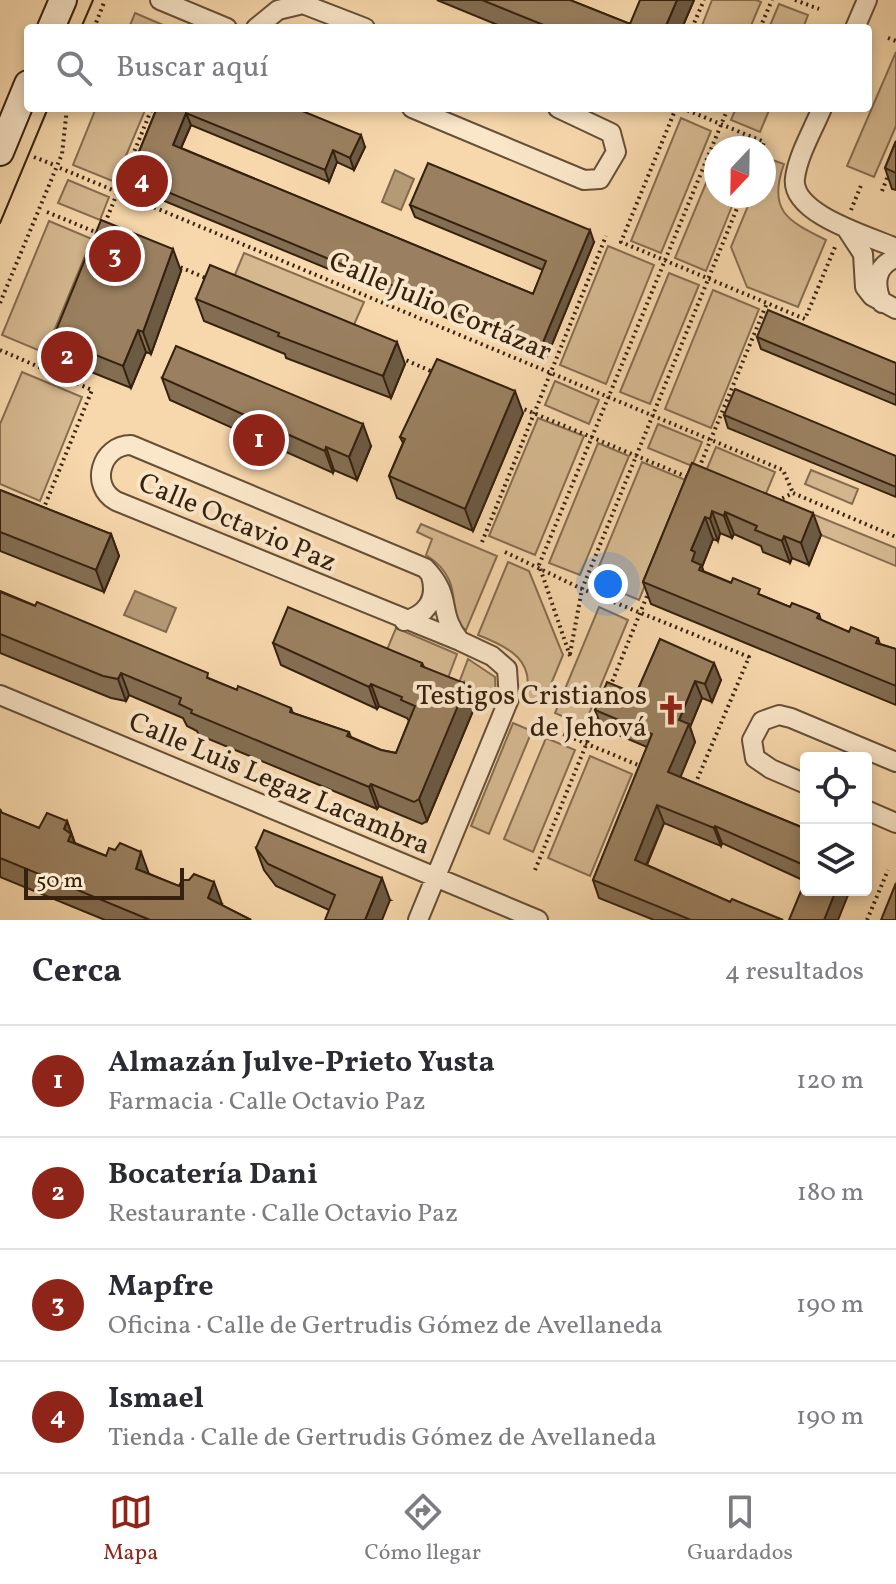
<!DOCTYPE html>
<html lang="es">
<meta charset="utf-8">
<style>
body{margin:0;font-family:Vollkorn,serif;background:#f7f7f7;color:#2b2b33}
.controls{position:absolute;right:24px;bottom:24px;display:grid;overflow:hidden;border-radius:8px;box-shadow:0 4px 12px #0003}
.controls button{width:72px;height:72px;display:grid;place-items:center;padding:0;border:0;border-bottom:2px solid #e1e1e2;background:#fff;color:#2b2b33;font:40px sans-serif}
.compass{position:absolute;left:704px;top:136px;width:72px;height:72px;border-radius:50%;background:#fff;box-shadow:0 4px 12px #0003;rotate:202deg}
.scale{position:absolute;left:24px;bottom:20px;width:160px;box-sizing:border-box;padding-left:8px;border:4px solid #36210e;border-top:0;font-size:22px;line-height:28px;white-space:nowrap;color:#36210e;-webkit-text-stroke:6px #fae6c9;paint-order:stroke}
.you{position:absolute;left:608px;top:584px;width:28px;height:28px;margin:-20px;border:6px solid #fff;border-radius:50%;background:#1a73e8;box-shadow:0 0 0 12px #1a73e833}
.badge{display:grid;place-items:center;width:52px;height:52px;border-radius:50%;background:#8f2418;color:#fff;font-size:26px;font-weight:700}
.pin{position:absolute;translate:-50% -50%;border:4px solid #fff;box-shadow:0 2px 8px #0006}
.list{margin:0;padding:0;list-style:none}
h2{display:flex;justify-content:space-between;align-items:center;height:104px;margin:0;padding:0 32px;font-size:34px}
h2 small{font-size:26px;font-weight:400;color:#7c7c81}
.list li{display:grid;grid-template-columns:52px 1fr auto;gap:24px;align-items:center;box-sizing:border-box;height:112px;padding:0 32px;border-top:2px solid #e1e1e2}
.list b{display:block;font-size:30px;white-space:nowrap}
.list p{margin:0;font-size:26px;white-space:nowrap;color:#7c7c81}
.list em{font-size:26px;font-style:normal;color:#7c7c81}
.icon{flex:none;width:44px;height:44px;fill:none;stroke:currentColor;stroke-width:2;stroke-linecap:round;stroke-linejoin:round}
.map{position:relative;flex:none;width:896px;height:920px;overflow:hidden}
.search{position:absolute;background:#fff;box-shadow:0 4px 12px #0003;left:24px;right:24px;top:24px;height:88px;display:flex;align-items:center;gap:20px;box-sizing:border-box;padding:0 28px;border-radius:8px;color:#7c7c81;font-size:30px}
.sheet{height:552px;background:#fff}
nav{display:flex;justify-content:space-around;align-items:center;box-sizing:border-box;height:112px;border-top:2px solid #e1e1e2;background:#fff;font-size:22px;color:#7c7c81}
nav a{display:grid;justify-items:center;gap:4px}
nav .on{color:#8f2418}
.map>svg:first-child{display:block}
</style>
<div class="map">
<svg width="896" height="920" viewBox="0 0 896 920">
<rect width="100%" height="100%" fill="#f7d8ac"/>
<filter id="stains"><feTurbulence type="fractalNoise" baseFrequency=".0025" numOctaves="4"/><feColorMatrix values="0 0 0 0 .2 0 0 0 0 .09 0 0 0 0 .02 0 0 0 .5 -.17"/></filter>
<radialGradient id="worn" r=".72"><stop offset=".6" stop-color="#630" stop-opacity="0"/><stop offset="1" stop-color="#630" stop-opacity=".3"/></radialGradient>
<path fill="#d6b991" stroke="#866d50" stroke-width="2" d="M712 0H756L761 2 750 28H701Z
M779 4 808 15 803 28H769Z
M135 13 170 28H129Z
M896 52V126L874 177 847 166Z
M96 108H146L115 182 73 165Z
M736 108H770L760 132 731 120Z
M681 118 711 131 661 253 631 241Z
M767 158 784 164C767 211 788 221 826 240L798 307 747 287 731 247 752 196H764Z
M716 159V196H736L706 271 675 258Z
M68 180 109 197 100 220 58 203Z
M49 221 92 239 45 353 2 335Z
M608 246 654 265 606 384 560 365Z
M244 253 364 302 353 327 234 277Z
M669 273 699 285 650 404 620 392Z
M713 290 759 309 711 428 665 409Z
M22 372 82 397 40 501 0 484V424Z
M555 381 599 400 589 424 545 405Z
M538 418 584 436 535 555 489 536Z
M658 424 702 442 692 466 648 448Z
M598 443 629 456 580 575 549 563Z
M716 447 775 472 765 496 706 471Z
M642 462 688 481 639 600 593 581Z
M811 470 858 489 852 504 805 484Z
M795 507 896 548V566L821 535Z
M421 524 497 556 466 630C443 615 469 582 426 555L432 539 417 532Z
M508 562 529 571 563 655 542 706 525 699C537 661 509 647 478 635Z
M599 607 628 620 584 726 555 713Z
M396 628 457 654 448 678 386 652Z
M468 659 495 677 496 699 459 683Z
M513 723 532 731 489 834 471 826Z
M546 738 575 750 533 852 504 839Z
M590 756 632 774 590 876 548 858Z"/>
<path fill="#b59a76" stroke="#826a4c" stroke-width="2" d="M395 170 414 179 401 210 382 202Z
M135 591 176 608 166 632 124 615Z"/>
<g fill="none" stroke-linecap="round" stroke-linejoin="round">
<g stroke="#664f36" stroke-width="22">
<path id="minor" d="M160 0 227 28
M256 28 278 10 303 4 365 28
M855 28 867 0
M412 108 584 180 600 179 616 152 611 133 558 108
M822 108C813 130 798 155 795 178 790 214 869 236 896 248
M846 228 863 254 865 287 872 296 896 309
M882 303C874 284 875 266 896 258
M404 621C426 615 438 600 431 576
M0 695 538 920
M806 784 771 769 755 758 752 740 762 721 779 715 791 718 896 762
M866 810 896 823
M418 920 509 699 507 669 492 656 460 641 116 501C89 486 101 445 131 445L425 568C454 598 436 611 460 641"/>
</g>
<g stroke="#36210e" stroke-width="30">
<path id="secondary" d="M51 28 63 0
M0 152 28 84"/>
</g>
<path stroke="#36210e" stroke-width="4" stroke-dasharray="2 4" stroke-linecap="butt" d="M795 0 819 9
M94 28 105 0
M692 28 704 0
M760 28 772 0
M888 38 896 41
M676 108 621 242 805 319 835 247
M682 108 764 142 762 148
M34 157 54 165
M60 168 783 470 793 493
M882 191 889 173
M851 210 862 183
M47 212 100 234
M105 223 152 108
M175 265 208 279
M0 303 62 154 67 108
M0 350 92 390 43 510
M401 358 433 372
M46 370 57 342
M519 407 692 479
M699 468 767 303
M777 501 793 493 896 537
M482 542 606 236
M505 552 582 589 749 657 694 787
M570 654 582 589 742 196
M570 656 539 565 728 108
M610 687 649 591
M541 725 643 767
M535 870 599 713
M867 920 888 870"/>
<use href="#minor" stroke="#fae6c9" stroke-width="18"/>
<use href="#secondary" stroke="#fae6c9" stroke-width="26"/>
<path stroke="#36210e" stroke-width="2" d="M81 28 93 0
M0 223 48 108"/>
</g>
<path fill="#846e53" stroke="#36210e" stroke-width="2" d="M437 0H570L630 24 694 0 682 28H505Z
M157 108 365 147 354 170 337 162 329 182 191 125 181 148 533 294 543 270 415 217 410 205 594 242 546 359 133 188 129 176Z
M896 141V190L892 189 885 168Z
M181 271 151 354 146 352 131 388 61 360 53 338Z
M196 299 405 364 391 398 286 358 285 354 204 321Z
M757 337 896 363V405L761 349Z
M162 378 371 446 357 480 334 470 333 473 170 400Z
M523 413 473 531 397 498 389 476 403 443 400 437Z
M724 415 896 456V497L728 428Z
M692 463 821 535 809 565 792 558 790 563 763 552 761 546 734 534 732 538 720 533 718 541 713 539 702 567 703 571 790 607 819 614 821 620 849 632 878 638 880 644 896 649V705L651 604 643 582Z
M0 490 111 534 119 556 104 592 0 551Z
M0 591 237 690 291 708 293 713 349 732 351 737 381 750 396 753 409 721 407 718 379 706 377 709 281 665 273 643 422 663 424 667 472 705 473 711 427 821 422 824 379 806 377 809 199 735 197 731 187 726 183 718 129 695 126 701 111 698 0 653Z
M660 639 721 680 712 702 702 698 690 727 695 742 680 777 806 829V890L805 881 722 843 721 846 664 823 647 865 730 902 783 920H654L599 898 593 880 647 747 602 728 595 710 636 694Z
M0 809 2 813 39 828 67 821 75 843 222 904 221 905 251 920H105L0 877Z
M256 848 390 900 329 910 276 886 264 870Z"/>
<path fill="#6c5a43" stroke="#36210e" stroke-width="2" d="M677 0H694L682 28H665Z
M186 113 191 125 177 157 173 145Z
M361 135 365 147 354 170 350 158Z
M333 150 337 162 329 182 325 170Z
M590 230 594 242 546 359 541 347Z
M173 249 181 271 151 354 143 332Z
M138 330 146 352 131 388 123 366Z
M397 342 405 364 391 398 383 376Z
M515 391 523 413 473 531 465 509Z
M363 424 371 446 357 480 349 457Z
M326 447 334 470 333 473 325 451Z
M712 511 720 533 718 541 710 519Z
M725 512 734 534 732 538 724 516Z
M813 513 821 535 809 565 801 543Z
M705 517 713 539 702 567 709 587 692 561 691 550Z
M111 534 119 556 104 592 96 570Z
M784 536 792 558 790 563 782 541Z
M714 663 721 680 712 702 705 684Z
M121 673 129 695 126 701 118 679Z
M695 681 702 698 690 727 695 742 675 790 668 772 679 720Z
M464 683 473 711 427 821 419 799Z
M371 684 379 706 377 709 369 687Z
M371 784 379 806 377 809 369 787Z
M657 805 664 823 641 877 635 860Z
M67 821 79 856 76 863 64 829Z
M715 826 722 843 721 846 714 828Z
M141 852 149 874 136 869Z
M382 878 390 900 382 920H365Z
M214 882 222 904 216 920 208 898Z
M836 890H850L838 920H824Z"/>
<path fill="#9a8060" stroke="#36210e" stroke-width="2" d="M482 0H570L630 24 640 0H677L665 28H551Z
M157 108H295L361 135 350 158 333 150 325 170 186 113 173 145 533 294 546 261 410 205 428 163 590 230 541 347 129 176Z
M896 141V173L885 168Z
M101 220 173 249 143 332 138 330 123 366 53 338Z
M210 265 397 342 383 376 278 336 279 333 196 299Z
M768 310 896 363V395L757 337Z
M176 346 363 424 349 457 326 447 325 451 162 378Z
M437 359 515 391 465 509 389 476 405 439 400 437Z
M735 389 896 456V487L724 415Z
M692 463 813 513 801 543 784 536 782 541 755 530 757 526 725 512 724 516 712 511 710 519 705 517 691 550 695 552 692 561 701 565 699 570 731 583 733 578 760 589 758 594 790 607 792 603 810 610 819 614 817 618 849 632 851 627 878 638 876 643 896 649V686L643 582Z
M0 490 111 534 96 570 0 532Z
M0 592 35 606 37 602 208 673 207 678 237 690 238 686 291 708 290 712 349 732 347 736 381 750 396 753 415 706 401 700 402 697 371 684 369 687 273 643 288 607 422 663 421 666 464 683 465 689 419 799 414 802 371 784 369 787 191 713 192 710 179 704 181 698 121 673 118 679 103 676 0 634Z
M660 639 714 663 705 684 695 681 679 720 689 724 668 772 806 829V866L715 826 714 828 657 805 635 860 730 902 732 899 783 920H691L593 880 652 734 595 710 607 682 636 694Z
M0 812 39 828 47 813 67 821 64 829 71 834 68 841 106 856 109 848 115 850 120 843 141 852 136 869 179 886 182 880H189L194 874 214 882 208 898 251 920H150L0 858Z
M264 830 382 878 365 920H325L335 895 268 864 256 848Z
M806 879V890H836L824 920H789Z
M896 883V920H881Z"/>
<defs>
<g id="church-bare" transform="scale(2.4)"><path d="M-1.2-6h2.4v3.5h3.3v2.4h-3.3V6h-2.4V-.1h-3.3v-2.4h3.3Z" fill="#8f2418" stroke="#fae6c9" stroke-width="2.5" paint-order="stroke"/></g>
</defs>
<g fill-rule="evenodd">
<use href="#church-bare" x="671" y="710"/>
</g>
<g text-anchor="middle" stroke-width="8" stroke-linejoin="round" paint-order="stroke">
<g font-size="28" fill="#36210e" stroke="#fae6c9">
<text transform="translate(441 305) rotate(23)" y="10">Calle Julio Cortázar</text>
<text transform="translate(238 521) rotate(23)" y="10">Calle Octavio Paz</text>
<text transform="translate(280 782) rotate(23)" y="10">Calle Luis Legaz Lacambra</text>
</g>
<g font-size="28" fill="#36210e" stroke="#fae6c9" text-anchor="end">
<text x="647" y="704">Testigos Cristianos<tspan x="647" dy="32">de Jehová</tspan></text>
</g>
</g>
<rect width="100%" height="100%" filter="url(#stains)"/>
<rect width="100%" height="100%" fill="url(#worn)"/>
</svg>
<div class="controls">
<button><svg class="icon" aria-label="locate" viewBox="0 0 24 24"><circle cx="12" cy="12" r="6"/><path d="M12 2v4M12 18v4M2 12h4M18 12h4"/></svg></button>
<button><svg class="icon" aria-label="layers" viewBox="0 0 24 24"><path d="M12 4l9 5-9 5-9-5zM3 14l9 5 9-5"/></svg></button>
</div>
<svg class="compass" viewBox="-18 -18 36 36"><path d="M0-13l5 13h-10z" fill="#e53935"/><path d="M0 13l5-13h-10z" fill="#7c7c81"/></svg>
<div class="scale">50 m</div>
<div class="you"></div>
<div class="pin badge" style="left:259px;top:440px">1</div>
<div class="pin badge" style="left:67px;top:357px">2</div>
<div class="pin badge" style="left:115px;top:256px">3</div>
<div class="pin badge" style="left:142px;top:181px">4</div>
<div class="search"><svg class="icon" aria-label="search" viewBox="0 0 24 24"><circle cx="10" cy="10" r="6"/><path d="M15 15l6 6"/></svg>Buscar aquí</div>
</div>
<section class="sheet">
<h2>Cerca<small>4 resultados</small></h2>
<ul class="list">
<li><span class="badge">1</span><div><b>Almazán Julve-Prieto Yusta</b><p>Farmacia · Calle Octavio Paz</p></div><em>120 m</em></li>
<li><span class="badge">2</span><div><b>Bocatería Dani</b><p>Restaurante · Calle Octavio Paz</p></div><em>180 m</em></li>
<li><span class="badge">3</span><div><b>Mapfre</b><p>Oficina · Calle de Gertrudis Gómez de Avellaneda</p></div><em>190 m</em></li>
<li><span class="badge">4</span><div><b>Ismael</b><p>Tienda · Calle de Gertrudis Gómez de Avellaneda</p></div><em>190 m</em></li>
</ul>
</section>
<nav>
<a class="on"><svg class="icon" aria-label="map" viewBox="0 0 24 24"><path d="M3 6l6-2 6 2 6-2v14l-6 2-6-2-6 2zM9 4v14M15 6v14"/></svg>Mapa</a>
<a><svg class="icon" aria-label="directions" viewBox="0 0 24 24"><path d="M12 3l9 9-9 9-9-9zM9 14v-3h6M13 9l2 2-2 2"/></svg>Cómo llegar</a>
<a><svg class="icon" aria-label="saved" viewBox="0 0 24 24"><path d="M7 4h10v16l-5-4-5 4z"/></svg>Guardados</a>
</nav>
